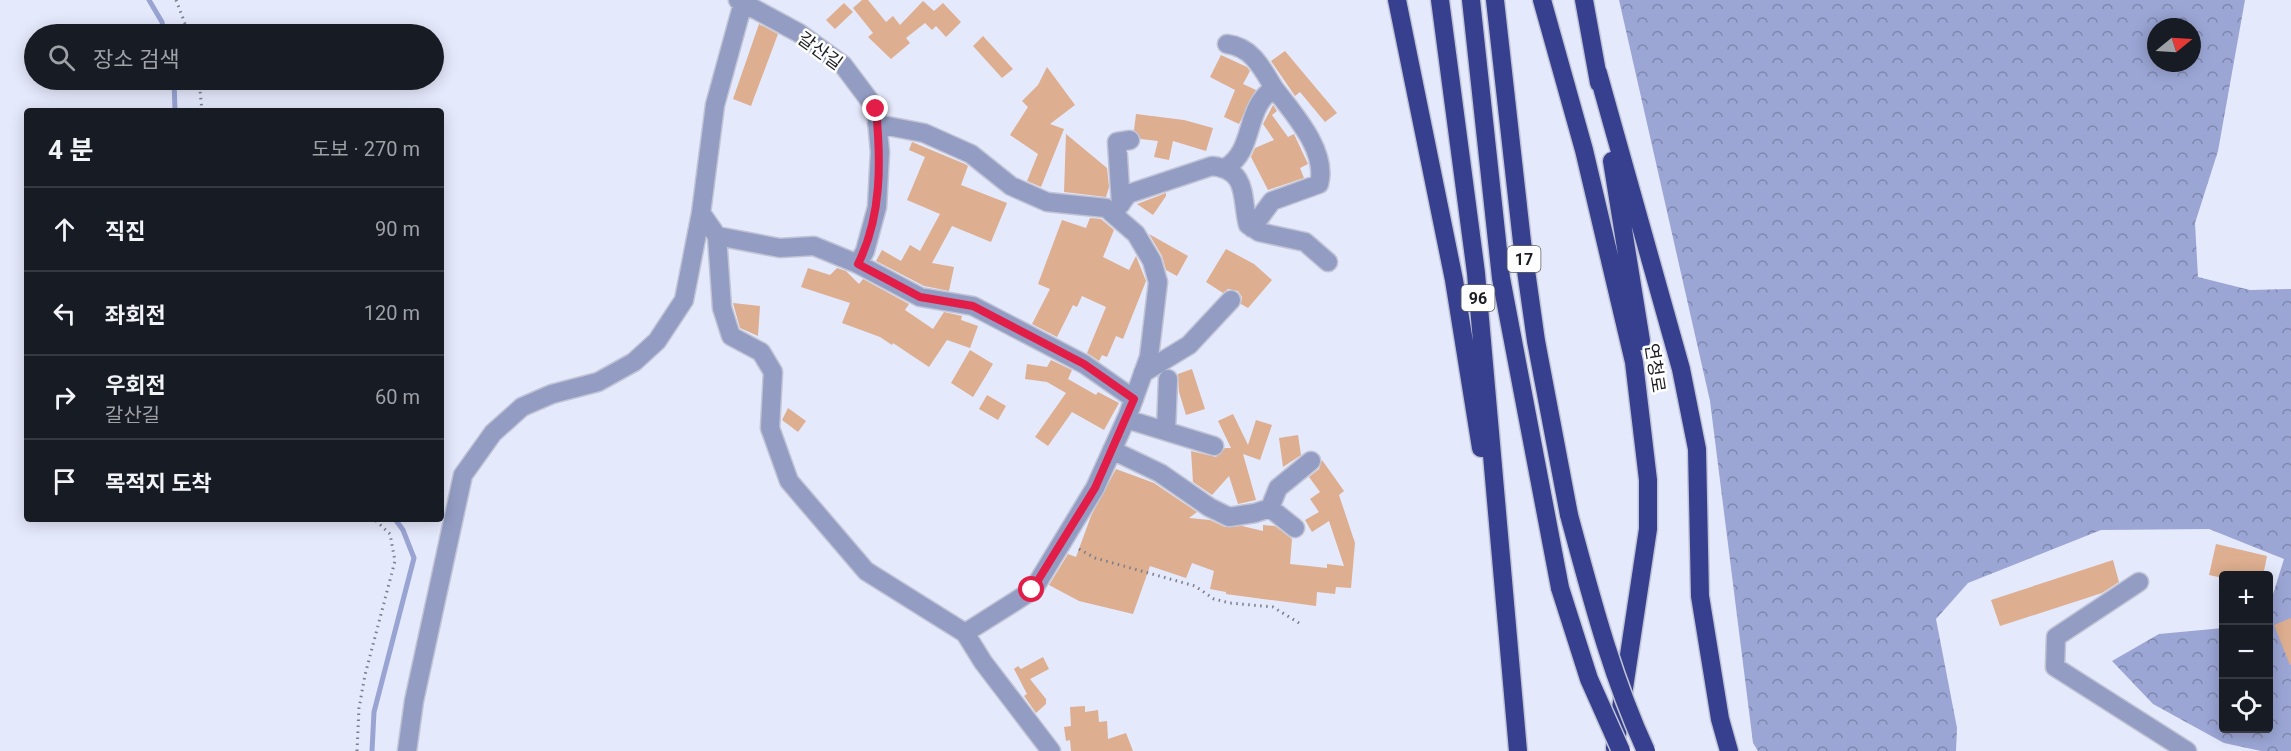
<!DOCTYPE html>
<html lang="ko">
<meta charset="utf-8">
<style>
body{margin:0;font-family:Roboto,"Noto Sans KR",sans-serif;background:#242831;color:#f1f3f6}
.controls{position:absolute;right:18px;bottom:18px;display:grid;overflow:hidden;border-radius:6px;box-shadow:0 3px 15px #0003}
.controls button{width:54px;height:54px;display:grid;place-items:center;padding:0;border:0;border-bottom:2px solid #363941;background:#171b24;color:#f1f3f6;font:30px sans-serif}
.compass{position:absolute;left:2147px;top:18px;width:54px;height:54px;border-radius:50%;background:#171b24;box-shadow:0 3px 15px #0003;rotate:72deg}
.stop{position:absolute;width:18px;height:18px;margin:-14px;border:4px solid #e11d48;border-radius:50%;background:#fff}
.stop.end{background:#e11d48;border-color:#fff;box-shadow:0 2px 6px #0008}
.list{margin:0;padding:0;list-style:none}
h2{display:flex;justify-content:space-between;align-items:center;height:78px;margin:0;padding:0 24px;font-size:26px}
h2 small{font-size:20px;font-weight:400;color:#9ea1a6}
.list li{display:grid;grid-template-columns:39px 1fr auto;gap:18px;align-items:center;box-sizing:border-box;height:84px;padding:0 24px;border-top:2px solid #363941}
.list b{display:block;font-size:22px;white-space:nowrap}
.list p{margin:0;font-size:20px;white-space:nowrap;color:#9ea1a6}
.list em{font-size:20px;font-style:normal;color:#9ea1a6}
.icon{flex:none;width:33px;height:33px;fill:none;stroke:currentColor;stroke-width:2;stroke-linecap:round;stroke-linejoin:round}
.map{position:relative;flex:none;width:2291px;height:751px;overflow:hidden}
.search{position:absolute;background:#171b24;box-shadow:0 3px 15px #0003;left:24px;top:24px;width:420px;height:66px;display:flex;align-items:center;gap:15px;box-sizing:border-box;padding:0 21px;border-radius:33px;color:#9ea1a6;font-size:22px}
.panel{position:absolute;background:#171b24;box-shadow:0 3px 15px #0003;left:24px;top:108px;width:420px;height:414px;border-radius:6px}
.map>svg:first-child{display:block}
</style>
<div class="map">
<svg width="2291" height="751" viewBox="0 0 2291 751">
<defs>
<pattern id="forest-crowns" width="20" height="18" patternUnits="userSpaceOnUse" patternTransform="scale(1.5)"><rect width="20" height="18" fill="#9ba6d5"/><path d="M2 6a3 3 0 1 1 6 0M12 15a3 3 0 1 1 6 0" fill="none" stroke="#7e87ac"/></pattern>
</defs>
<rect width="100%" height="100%" fill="#e5e9fc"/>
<path fill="url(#forest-crowns)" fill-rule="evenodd" d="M1619 0H2245L2218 151 2195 223 2198 277 2250 290 2291 289V751H2261L2224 743 2153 704 2112 661 2159 634 2223 628 2224 728H2268L2269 607 2284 559 2209 529 2101 530 1968 583 1936 619 1957 728 1956 751H1758L1753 743 1710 401ZM2156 27H2192V63H2156Z"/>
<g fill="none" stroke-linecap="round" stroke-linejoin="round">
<path stroke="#99a4d3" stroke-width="5" d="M149 0 162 22 165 34
M174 80 175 111
M372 751 374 712 414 558 403 530 395 519"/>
</g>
<path fill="#ddae8f" d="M862 0H868L886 22 893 16 900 25 923 1 934 11 943 3 961 22 946 37 936 26 932 30 925 23 906 38 910 43 891 59 868 37 873 33 853 8Z
M844 3 853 12 835 29 826 20Z
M759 24 778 34 751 106 733 99Z
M983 36 1013 69 1002 78 973 46Z
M1285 51 1337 113 1325 122 1300 92 1295 96 1271 61Z
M1221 55 1247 67 1250 71 1243 84 1256 90 1239 124 1224 117 1235 90 1210 77Z
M1047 67 1075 105 1050 124 1064 129 1041 187 1027 181 1038 154 1010 135 1028 107 1022 101 1038 85Z
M1273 105 1277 111 1272 115 1288 137 1294 134 1308 164 1300 168 1304 178 1268 190 1251 157 1255 148 1274 140 1263 124Z
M1136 114 1184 120 1213 128 1206 151 1173 141 1169 160 1154 157 1158 141 1141 139 1134 130Z
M1066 134 1107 168 1109 187 1106 197 1064 192Z
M912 142 965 164 968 166 961 185 1007 203 991 242 952 226 932 263 954 267 949 291 924 286 876 261 882 250 901 261 910 245 920 251 940 214 907 200 925 157 909 150Z
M1166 193V196L1153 215 1137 204Z
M1090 218 1101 219 1114 230 1103 257 1129 270 1136 256 1146 281 1123 339 1116 336 1107 357 1102 355 1099 361 1087 353 1106 307 1082 296 1077 307 1073 305 1057 337 1032 324 1050 289 1038 284 1062 220 1086 228Z
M1149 234 1188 256 1177 276 1166 270 1162 256Z
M1226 249 1254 264 1272 280 1248 308 1241 304 1242 297 1238 291 1228 289 1223 293 1206 282Z
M808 268 830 275 837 268 846 271 859 284 863 279 909 304 905 310 933 329 944 312 962 316 961 320 978 326 970 348 947 340 929 367 893 343 892 345 880 337 842 323 850 303 801 287Z
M733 303 760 306 758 336 740 328Z
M970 350 993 364 973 397 951 383Z
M1051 360 1072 370 1068 379 1096 395 1098 392 1119 403 1104 430 1072 412 1048 446 1035 437 1066 393 1047 382 1025 379 1027 364 1047 367Z
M1192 369 1205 409 1186 415 1179 392 1178 374Z
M987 395 1006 406 998 420 979 409Z
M788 408 806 421 798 432 782 420Z
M1233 414 1248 445 1256 420 1272 425 1260 460 1243 454 1256 500 1238 504 1229 476 1212 495 1193 482 1191 451 1216 457 1225 448H1231L1218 421Z
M1298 435 1301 455 1283 467 1279 438Z
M1322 460 1344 491 1339 495 1355 543 1351 588 1336 587 1335 594 1317 592 1316 606 1226 594V592L1210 589 1214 571 1192 563 1186 578 1150 566 1133 614 1079 601 1049 585 1068 554 1076 557 1091 516 1116 469 1154 483 1197 512 1189 518 1210 520 1225 527 1242 526 1263 531V525L1275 526 1292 539 1290 564 1327 568V564L1344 566 1329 521 1312 532 1305 520 1319 512 1310 499 1320 492 1309 477 1319 469Z
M2216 544 2267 556 2263 576H2223V578L2209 575Z
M2113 560 2119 582 2102 593 2000 626 1991 600Z
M2291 618V665H2290L2274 625Z
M1043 657 1049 669 1030 679 1046 699V704L1036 713 1024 696 1027 694 1014 669 1018 666 1021 669Z
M1085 706V712L1098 710 1099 722 1107 721 1108 739 1126 733 1133 751H1071L1070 740 1066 741 1064 727 1071 726 1070 707Z"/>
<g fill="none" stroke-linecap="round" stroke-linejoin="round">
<g stroke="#c1c4d5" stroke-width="21">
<path id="minor" d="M738 0 799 33 843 65 876 109 880 152 877 207 865 251 858 264
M1227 44C1252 47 1262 68 1274 88
M877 124 924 133 971 154 1011 186 1047 202 1106 208 1136 234 1152 261 1158 282 1149 357 1128 415 1095 488 1033 590 965 633
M1225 168C1256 150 1243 109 1274 88 1293 113 1328 151 1319 184L1272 201 1252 228
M1121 204 1117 142 1130 140
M701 213 717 236 722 308 731 336 761 352 773 372 770 428 789 481 866 571 965 633 983 662 1051 751
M1113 214 1128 194 1212 166C1249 170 1241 198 1248 225L1259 232 1305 242 1328 262
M717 236 780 248 814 246 858 264 920 297 973 306 1084 364 1134 399
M1143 373 1189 345 1231 300
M1126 419 1214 446
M1166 431 1168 379
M1112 450 1160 473 1209 507 1229 517 1255 513 1270 508 1278 488 1311 461
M1270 508 1295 528
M2139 582 2056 637 2055 667 2187 751
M407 751 414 701 463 475 493 433 522 407 552 394 598 382 634 362 657 341 684 300 701 213 715 105 743 3"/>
</g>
<g stroke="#c1c4d5" stroke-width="21">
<path id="highway" d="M1397 0 1454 280 1481 448
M1440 0 1476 273 1518 751
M1471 0 1501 278 1560 588
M1495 0 1522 242 1536 341 1569 515
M1542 0 1584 150 1634 362 1648 480V529L1615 748
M1584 0 1599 83
M1598 73 1681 369 1697 449 1700 596 1720 719 1729 751
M1612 161 1641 341"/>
</g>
<path stroke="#7b7e8a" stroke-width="3" stroke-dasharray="1.5 4.5" stroke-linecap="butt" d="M176 0 189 34
M199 80 202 111
M1079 549 1095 558 1195 586 1214 599 1230 603 1273 607 1299 623
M357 751 359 708 365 675 395 561 390 534 374 519"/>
<use href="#minor" stroke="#939cc3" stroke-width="18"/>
<use href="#highway" stroke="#37408f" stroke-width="18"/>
<g stroke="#c1c4d5" stroke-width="21" stroke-linecap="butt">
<path id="highway-bridge" d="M1569 515C1591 596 1611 675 1646 751
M1560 588 1589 679 1621 751"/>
</g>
<use href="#highway-bridge" stroke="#37408f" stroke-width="18"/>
</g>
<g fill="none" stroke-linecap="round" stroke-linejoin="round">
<path stroke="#e11d48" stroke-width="8" d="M876 109C881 161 882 216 858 264L920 297 973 306 1084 364 1134 399 1095 488 1032 590"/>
</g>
<g text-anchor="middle" stroke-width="5" stroke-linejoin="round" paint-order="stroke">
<g fill="#fff" stroke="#5f6165" stroke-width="1.5">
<rect x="1507.5" y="246" width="33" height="26" rx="4.5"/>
<rect x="1461.5" y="285" width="33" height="26" rx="4.5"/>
</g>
<g font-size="16" font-weight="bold" fill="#1b1d23">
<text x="1524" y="265">17</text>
<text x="1478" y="304">96</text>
</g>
<g font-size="18" fill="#1b1d23" stroke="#fff">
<text transform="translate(820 51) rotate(36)" y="6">갈산길</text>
<text transform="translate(1655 368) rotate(81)" y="6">연청로</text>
</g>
</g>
</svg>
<div class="controls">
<button>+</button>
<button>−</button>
<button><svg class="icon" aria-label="locate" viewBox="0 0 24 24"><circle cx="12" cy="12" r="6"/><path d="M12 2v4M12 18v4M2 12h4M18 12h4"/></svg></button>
</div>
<svg class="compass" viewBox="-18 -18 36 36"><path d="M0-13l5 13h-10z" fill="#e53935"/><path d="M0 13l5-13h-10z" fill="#9ea1a6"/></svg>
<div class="stop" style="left:1032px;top:590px"></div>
<div class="stop end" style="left:876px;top:109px"></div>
<div class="search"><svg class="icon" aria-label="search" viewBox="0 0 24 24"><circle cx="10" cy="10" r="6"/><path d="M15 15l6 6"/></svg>장소 검색</div>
<section class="panel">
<h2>4 분<small>도보 · 270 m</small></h2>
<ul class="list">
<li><svg class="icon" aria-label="ahead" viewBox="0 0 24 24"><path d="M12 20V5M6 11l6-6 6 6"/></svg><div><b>직진</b></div><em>90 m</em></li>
<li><svg class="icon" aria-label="left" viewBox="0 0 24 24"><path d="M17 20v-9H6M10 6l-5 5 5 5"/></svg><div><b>좌회전</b></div><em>120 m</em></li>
<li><svg class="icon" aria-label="right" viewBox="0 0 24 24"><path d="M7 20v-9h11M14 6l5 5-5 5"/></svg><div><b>우회전</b><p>갈산길</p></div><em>60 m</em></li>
<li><svg class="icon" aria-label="arrive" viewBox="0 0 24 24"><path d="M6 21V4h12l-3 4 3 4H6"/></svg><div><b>목적지 도착</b></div></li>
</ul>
</section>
</div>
